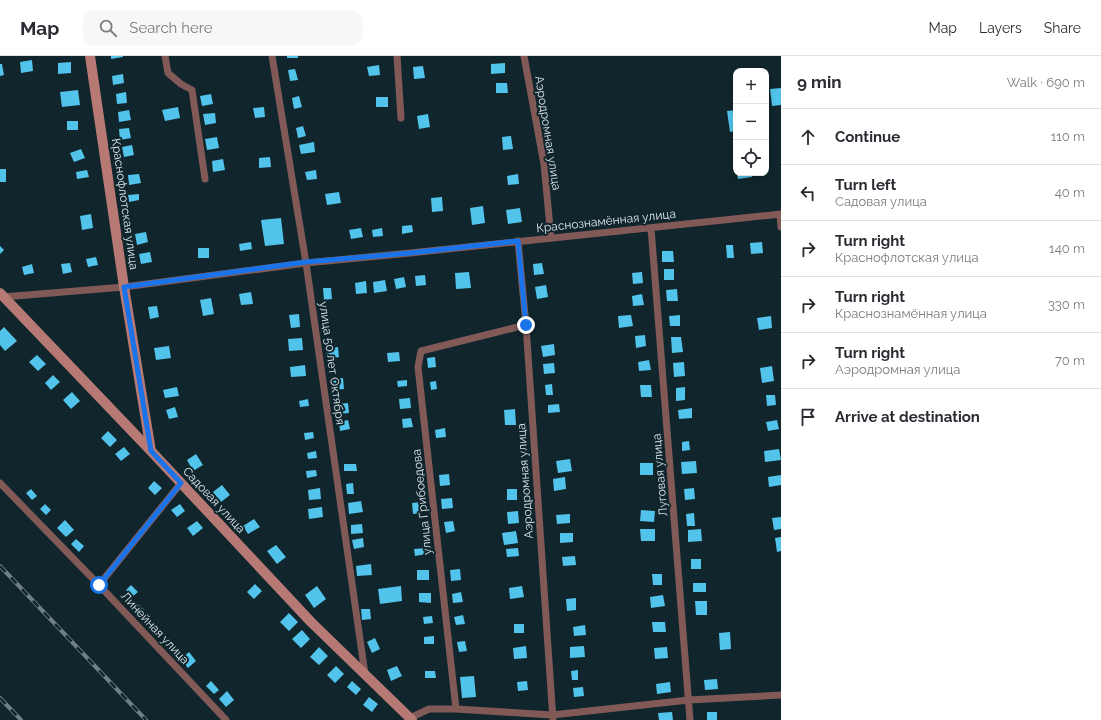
<!DOCTYPE html>
<meta charset="utf-8">
<style>
body{margin:0;font-family:Raleway,sans-serif;background:#f7f7f7;color:#2b2b33}
.controls{position:absolute;right:12px;top:12px;display:grid;overflow:hidden;border-radius:8px;box-shadow:0 2px 6px #0003}
.controls button{width:36px;height:36px;display:grid;place-items:center;padding:0;border:0;border-bottom:1px solid #e1e1e2;background:#fff;color:#2b2b33;font:20px sans-serif}
.stop{position:absolute;width:12px;height:12px;margin:-9px;border:3px solid #1a73e8;border-radius:50%;background:#fff}
.stop.end{background:#1a73e8;border-color:#fff;box-shadow:0 1px 4px #0008}
.list{margin:0;padding:0;list-style:none}
h2{display:flex;justify-content:space-between;align-items:center;height:52px;margin:0;padding:0 16px;font-size:17px}
h2 small{font-size:13px;font-weight:400;color:#7c7c81}
.list li{display:grid;grid-template-columns:26px 1fr auto;gap:12px;align-items:center;box-sizing:border-box;height:56px;padding:0 16px;border-top:1px solid #e1e1e2}
.list b{display:block;font-size:15px;white-space:nowrap}
.list p{margin:0;font-size:13px;white-space:nowrap;color:#7c7c81}
.list em{font-size:13px;font-style:normal;color:#7c7c81}
.icon{flex:none;width:22px;height:22px;fill:none;stroke:currentColor;stroke-width:2;stroke-linecap:round;stroke-linejoin:round}
.map{position:relative;flex:none;width:781px;height:664px;overflow:hidden}
header{display:flex;align-items:center;gap:24px;box-sizing:border-box;height:56px;padding:0 20px;background:#fff;border-bottom:1px solid #e1e1e2}
header strong{font-size:19px}
nav{display:flex;gap:22px;margin-inline-start:auto;font-size:14px}
.search{width:280px;height:36px;background:#f7f7f7;display:flex;align-items:center;gap:10px;box-sizing:border-box;padding:0 14px;border-radius:12px;color:#7c7c81;font-size:15px}
main{display:flex}
aside{flex:1;background:#fff}
.map>svg:first-child{display:block}
</style>
<header>
<strong>Map</strong>
<div class="search"><svg class="icon" aria-label="search" viewBox="0 0 24 24"><circle cx="10" cy="10" r="6"/><path d="M15 15l6 6"/></svg>Search here</div>
<nav><a>Map</a><a>Layers</a><a>Share</a></nav>
</header>
<main>
<div class="map">
<svg width="781" height="664" viewBox="0 0 781 664">
<rect width="100%" height="100%" fill="#10252c"/>
<path fill="#52c3ea" d="M111 0H123V1L111 3Z
M287 0H298V2H287Z
M32 4 33 15 21 17 20 6Z
M71 6V17L58 18V7Z
M505 7V17L491 18V8Z
M0 8H2L4 19 0 20Z
M379 9 380 19 369 20 367 11Z
M423 10 425 22 414 23 413 11Z
M295 13 298 24 290 25 288 14Z
M123 18 124 27 113 29 112 20Z
M496 27H507L508 37H496Z
M781 32V49L772 50 770 33Z
M78 34 80 49 62 51 60 36Z
M126 36 127 47 117 48 116 38Z
M211 38 213 48 202 50 200 40Z
M299 40 302 51 294 53 292 42Z
M376 41H388V51H376Z
M178 51 180 62 165 65 162 54Z
M264 51 265 61 255 62 253 52Z
M129 54 131 64 119 66 118 56Z
M736 54V75L730 76 727 55Z
M215 57 216 67 205 69 203 58Z
M428 58 430 71 419 73 417 60Z
M67 65H78V74H67Z
M303 70 306 80 298 82 296 72Z
M129 72 131 82 120 84 119 73Z
M511 80 513 93 503 94 502 81Z
M217 81 219 92 207 94 205 83Z
M314 86 315 96 301 98 299 89Z
M132 89 134 99 124 101 122 91Z
M81 93 85 102 74 106 70 97Z
M270 101 271 111 259 112V102Z
M223 103 225 114 213 116 212 105Z
M0 113H6V126H0Z
M87 114 89 121 77 123 76 116Z
M316 114 317 123 307 124 305 116Z
M737 117H751L752 121 738 123Z
M139 118 141 127 129 129 128 119Z
M518 118 519 128 508 129 507 120Z
M339 136 341 147 327 149 325 138Z
M139 138V144L129 146 128 139Z
M442 141 443 155 432 156 431 142Z
M483 150 485 167 472 169 470 152Z
M520 152 522 166 508 168 506 154Z
M91 158 93 172 82 174 80 160Z
M281 162 284 188 265 190 261 164Z
M412 169 413 176 402 178V170Z
M361 172 363 181 351 183 349 174Z
M382 172 383 180 373 181 372 174Z
M146 176 148 186 137 189 135 178Z
M251 186 252 193 240 195 239 188Z
M762 186 763 197 751 198 750 187Z
M726 189H733L734 202H727Z
M0 190 4 194 0 198Z
M198 192H209V202H198Z
M662 195H673L674 206H662Z
M150 196 152 206 141 208 139 198Z
M96 201 98 209 88 211 86 203Z
M70 207 72 216 63 218 61 208Z
M542 207 544 218 534 219 533 208Z
M32 208 34 217 24 219 22 211Z
M664 213H674V224H664Z
M469 216 471 232 456 233 455 217Z
M642 216 643 227 633 228 632 217Z
M425 219 426 229 416 230 415 220Z
M404 221 406 231 396 233 394 223Z
M385 224 387 235 374 237 373 226Z
M366 225 367 237 356 238 355 227Z
M546 229 548 241 537 243 535 231Z
M323 232H331L332 243 324 244Z
M677 233 678 245H667L666 234Z
M251 236 253 248 241 249 239 238Z
M642 238 644 249 633 250 632 240Z
M211 242 214 258 203 260 200 244Z
M157 250 159 261 150 263 148 251Z
M299 258 300 271 291 272 289 259Z
M631 259 633 270 619 272 618 260Z
M680 259V270H670L669 260Z
M771 260 772 272 759 274 757 262Z
M4 271 17 285 5 295 0 289V275Z
M645 279 646 290 636 292 635 280Z
M671 281H681L683 296 672 297Z
M302 282 303 294 289 295 288 283Z
M554 288 555 299 543 301 541 290Z
M169 290 171 302 156 304 154 292Z
M338 291 339 301 328 303 326 293Z
M399 296 400 305 388 306 387 297Z
M37 299 46 308 38 315 29 306Z
M435 301 436 311 428 312 427 302Z
M649 304 651 314 639 315 638 306Z
M684 306 685 320 674 321 673 307Z
M554 307 555 317 544 318 543 308Z
M305 309 306 320 291 321 290 311Z
M772 310 774 325 762 327 760 312Z
M53 319 60 326 51 334 45 327Z
M343 322 344 333 332 334 331 323Z
M407 324V330L398 331 397 325Z
M436 325 437 333 431 334 430 326Z
M552 328 553 339H546L545 329Z
M640 329H651L652 341H641Z
M177 331 179 340 165 342 163 334Z
M685 331V344L676 345V332Z
M72 336 80 345 71 353 63 344Z
M766 339H775L776 349 767 350Z
M410 342 411 352 400 353 399 343Z
M308 343 309 350 300 351 299 345Z
M348 347 349 357 338 358 337 348Z
M559 348 560 356 548 357V349Z
M175 351 178 361 169 363 166 354Z
M692 352V362L679 363 678 354Z
M515 353 516 369H505L504 354Z
M411 362 413 371 403 372 402 363Z
M348 364 350 373 340 375 339 366Z
M777 364 779 373 768 375 766 366Z
M445 372 446 381 436 382 435 374Z
M108 375 117 384 110 391 101 382Z
M313 376 314 382 305 384 304 377Z
M689 385 690 394 682 395V386Z
M124 391 130 398 121 405 115 398Z
M779 393 781 404 765 406 764 395Z
M316 395 317 402 308 403 307 397Z
M196 398 203 409 193 415 187 404Z
M570 403 572 415 558 417 556 405Z
M696 405 697 417 682 418 681 406Z
M640 407H653V419H640Z
M344 408H356L357 415H344Z
M316 414 317 420 307 422 306 415Z
M449 418 450 429 440 430 439 419Z
M781 419V429L769 431 768 421Z
M565 421 566 433 554 435 553 423Z
M154 425 162 432 155 439 148 432Z
M353 427 354 438H347L346 428Z
M222 429 230 439 221 446 213 436Z
M320 432 321 443 309 444 308 434Z
M694 432 695 443 685 444 684 433Z
M31 433 37 440 32 444 26 437Z
M507 433H517V444H507Z
M452 442 453 452 442 453 441 443Z
M361 445 363 456 349 458 348 447Z
M421 446 422 457 413 458 412 447Z
M45 448 51 454 46 459 40 453Z
M180 448 185 455 177 461 171 454Z
M322 451 323 461 309 463 308 453Z
M641 454 655 455 654 466 640 465Z
M518 455 519 467 508 468 507 456Z
M694 457 695 470H687L686 458Z
M570 458V467L557 468 556 459Z
M781 461V473L774 474 772 462Z
M254 463 260 471 248 478 243 470Z
M65 464 74 474 66 481 57 472Z
M197 465 203 472 193 480 187 472Z
M453 465 455 475 446 477 444 466Z
M362 468 363 477 351 478V469Z
M640 473H655V485H641Z
M701 473 702 485 688 486V474Z
M516 475 518 487 504 489 502 477Z
M560 477H573V486L560 487Z
M781 481V495L777 496 775 482Z
M363 482 364 491 354 493 352 484Z
M76 483 84 490 79 496 71 488Z
M276 489 286 501 277 508 267 495Z
M426 492 427 498 415 500 414 493Z
M518 492 519 500 507 501 506 493Z
M575 500 576 509 563 510 562 501Z
M691 503H701V513H691Z
M371 508 372 519 357 520 356 510Z
M460 513 461 524 451 525 450 514Z
M417 514H429V524H417Z
M652 518H662V529H653Z
M693 527H706V536H693Z
M255 528 262 535 254 543 247 536Z
M131 529 138 536 132 541 126 534Z
M317 530 326 543 314 552 305 539Z
M401 530 402 545 380 548 378 533Z
M522 530 524 541 510 543 509 532Z
M461 536 463 546 453 547 452 538Z
M419 537H431V547L419 546Z
M663 539 665 550 651 552 650 541Z
M576 542V554L567 555 566 543Z
M695 545H707V559H696Z
M138 548 144 554 139 560 133 553Z
M361 553H370L371 563 362 564Z
M289 557 298 566 289 575 280 566Z
M463 559 465 568 456 569 454 561Z
M432 560 433 567 424 568 423 561Z
M652 566H665L666 576H653Z
M514 568H524V577H514Z
M585 569 586 579 574 580 573 571Z
M302 574 310 583 301 592 292 583Z
M730 576 731 593 720 594 719 577Z
M434 580V588H424V581Z
M375 582 380 593 372 597 367 586Z
M465 585 467 595 459 596 457 586Z
M526 590 527 602 514 603 513 592Z
M584 590 585 601 570 602V591Z
M319 591 328 600 319 609 310 601Z
M667 591 668 602 655 603 654 592Z
M189 596 196 605 188 612 181 603Z
M336 610 344 618 335 627 327 619Z
M397 610 402 620 391 625 387 614Z
M578 614V624H572L571 615Z
M425 615H435L436 622H425Z
M474 620 476 641 462 642 460 621Z
M717 623 718 633 705 634 704 624Z
M211 625 219 634 214 638 206 630Z
M352 625 361 633 356 639 347 631Z
M527 625 528 634 518 635 517 626Z
M670 626 671 636 657 638 656 628Z
M583 631 584 640 574 641 573 632Z
M227 635 234 644 226 651 219 643Z
M369 641 378 648 372 656 363 649Z
M672 656 673 664H659L658 657Z
M707 656H717V664H707Z"/>
<g fill="none" stroke-linecap="round" stroke-linejoin="round">
<path stroke="#815a57" stroke-width="7" d="M165 0 168 17 181 28 192 34 205 123
M272 0 306 207 365 618
M397 0 401 62
M524 0 544 108 551 182
M780 158 781 171
M651 172 690 664
M518 185 526 269 553 664
M3 241 124 231 306 207 410 197 781 158
M0 427 99 529 226 664
M99 529 181 427
M456 653 552 659 689 644 781 639
M410 662 429 653H456L418 311 421 295 526 269"/>
<path stroke="#b77974" stroke-width="10" d="M90 0 124 231 151 395
M0 237 151 395 311 566 412 664"/>
<g stroke="#708087" stroke-width="4">
<path id="rail" d="M0 510 146 664
M0 642 21 664"/>
</g>
<use href="#rail" stroke="#10252c" stroke-width="2.5" stroke-dasharray="8" stroke-linecap="butt"/>
</g>
<g fill="none" stroke-linecap="round" stroke-linejoin="round">
<path stroke="#1a73e8" stroke-width="5" d="M99 529 181 427 151 395 124 231 306 206 410 197 518 185 526 269"/>
</g>
<g text-anchor="middle" stroke-width="4" stroke-linejoin="round" paint-order="stroke">
<g font-size="12" fill="#dbe7ed" stroke="#10252c">
<text transform="translate(548 77) rotate(81)" y="4">Аэродромная улица</text>
<text transform="translate(125 148) rotate(82)" y="4">Краснофлотская улица</text>
<text transform="translate(606 165) rotate(-6)" y="4">Краснознамённая улица</text>
<text transform="translate(332 307) rotate(82)" y="4">улица 50 лет Октября</text>
<text transform="translate(660 419) rotate(-95)" y="4">Луговая улица</text>
<text transform="translate(525 425) rotate(-94)" y="4">Аэродромная улица</text>
<text transform="translate(214 444) rotate(47)" y="4">Садовая улица</text>
<text transform="translate(422 446) rotate(-96)" y="4">улица Грибоедова</text>
<text transform="translate(155 572) rotate(47)" y="4">Линейная улица</text>
</g>
</g>
</svg>
<div class="controls">
<button>+</button>
<button>−</button>
<button><svg class="icon" aria-label="locate" viewBox="0 0 24 24"><circle cx="12" cy="12" r="6"/><path d="M12 2v4M12 18v4M2 12h4M18 12h4"/></svg></button>
</div>
<div class="stop" style="left:99px;top:529px"></div>
<div class="stop end" style="left:526px;top:269px"></div>
</div>
<aside>
<h2>9 min<small>Walk · 690 m</small></h2>
<ul class="list">
<li><svg class="icon" aria-label="ahead" viewBox="0 0 24 24"><path d="M12 20V5M6 11l6-6 6 6"/></svg><div><b>Continue</b></div><em>110 m</em></li>
<li><svg class="icon" aria-label="left" viewBox="0 0 24 24"><path d="M17 20v-9H6M10 6l-5 5 5 5"/></svg><div><b>Turn left</b><p>Садовая улица</p></div><em>40 m</em></li>
<li><svg class="icon" aria-label="right" viewBox="0 0 24 24"><path d="M7 20v-9h11M14 6l5 5-5 5"/></svg><div><b>Turn right</b><p>Краснофлотская улица</p></div><em>140 m</em></li>
<li><svg class="icon" aria-label="right" viewBox="0 0 24 24"><path d="M7 20v-9h11M14 6l5 5-5 5"/></svg><div><b>Turn right</b><p>Краснознамённая улица</p></div><em>330 m</em></li>
<li><svg class="icon" aria-label="right" viewBox="0 0 24 24"><path d="M7 20v-9h11M14 6l5 5-5 5"/></svg><div><b>Turn right</b><p>Аэродромная улица</p></div><em>70 m</em></li>
<li><svg class="icon" aria-label="arrive" viewBox="0 0 24 24"><path d="M6 21V4h12l-3 4 3 4H6"/></svg><div><b>Arrive at destination</b></div></li>
</ul>
</aside>
</main>
